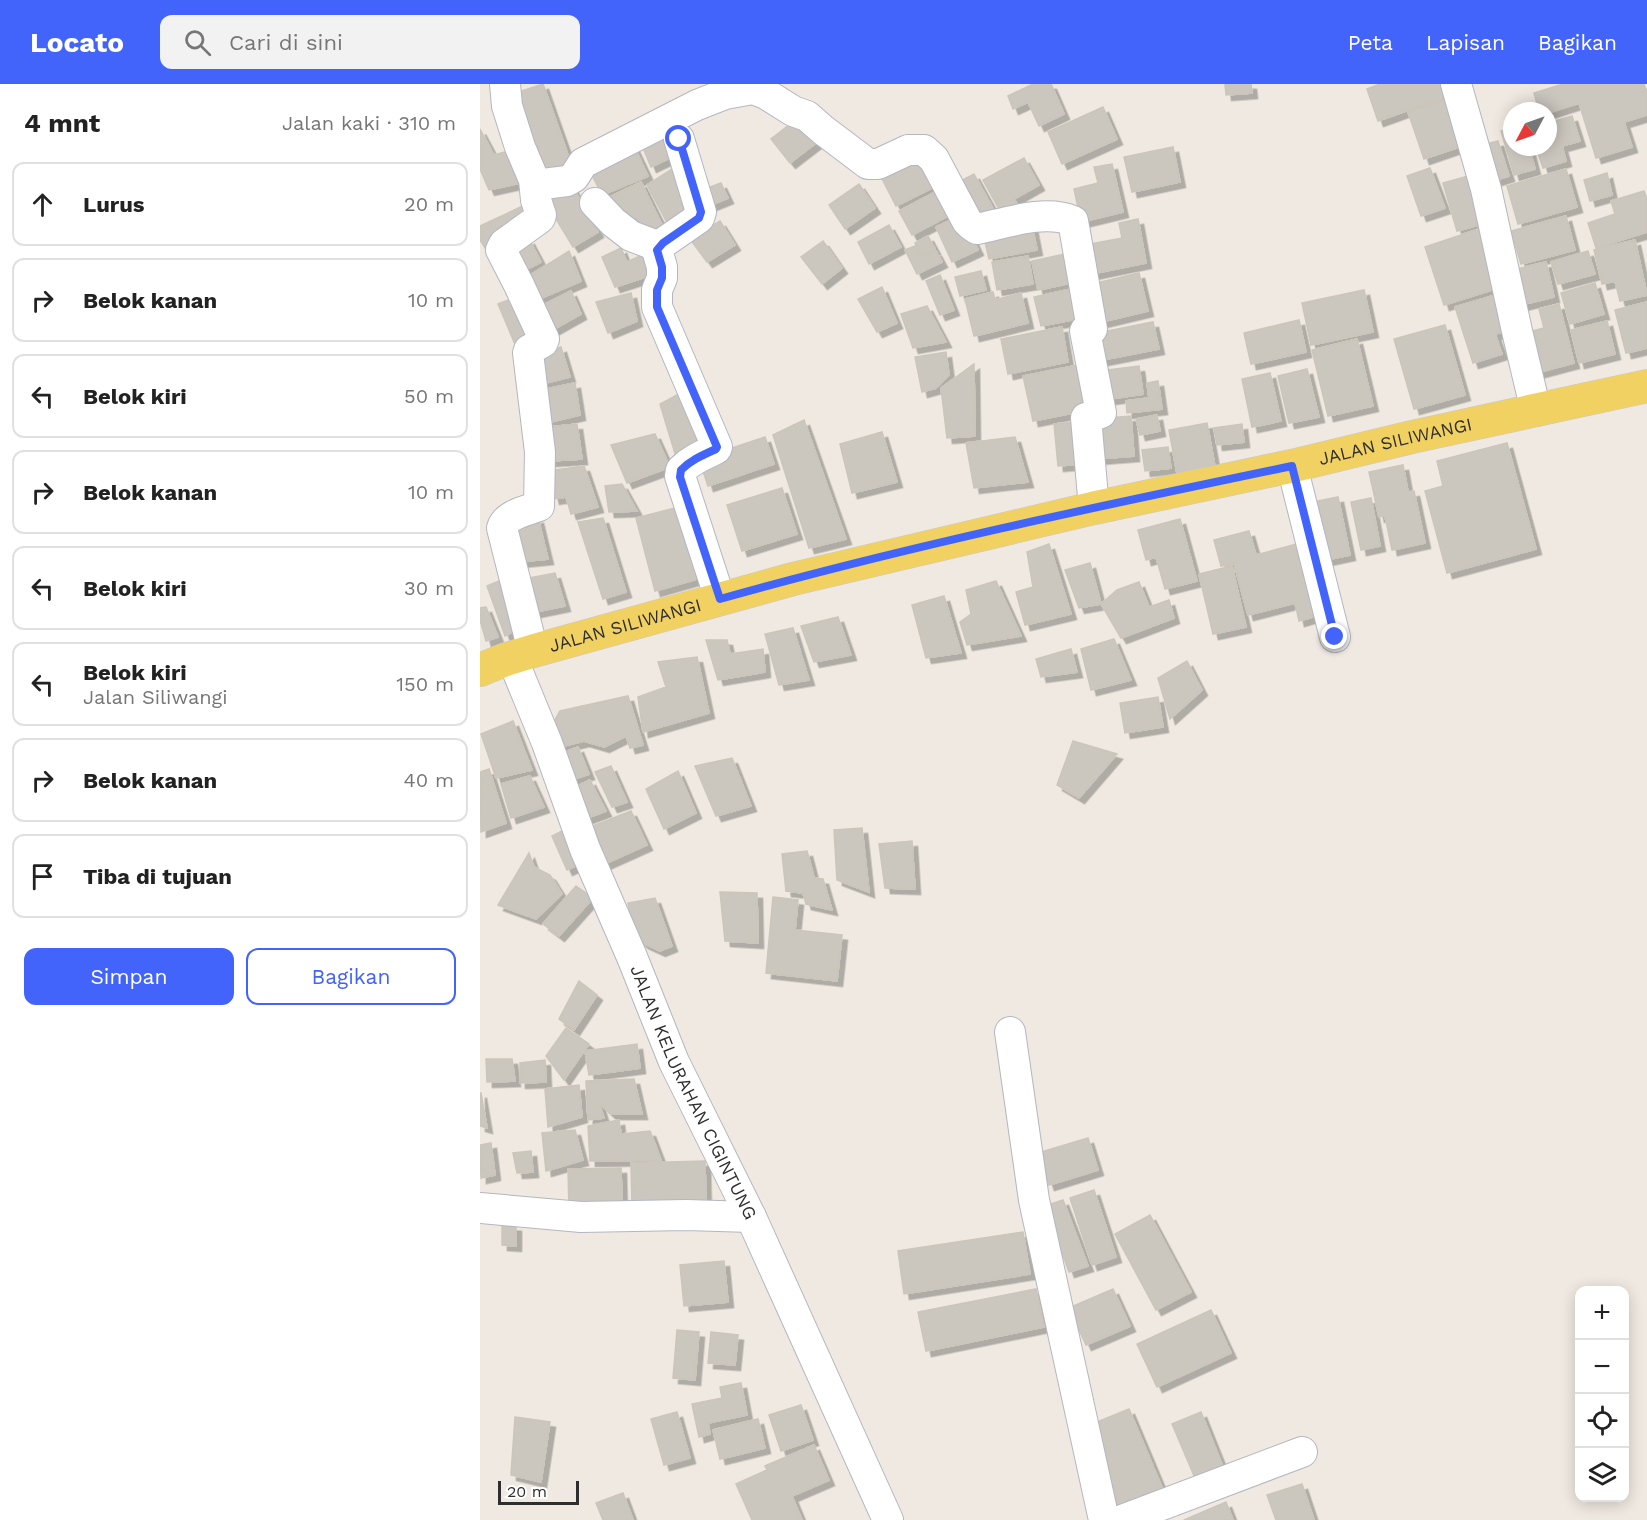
<!DOCTYPE html>
<html lang="id">
<meta charset="utf-8">
<style>
body{margin:0;font-family:"Work Sans",sans-serif;background:#f2f2f2;color:#222}
.controls{position:absolute;right:18px;bottom:18px;display:grid;overflow:hidden;border-radius:12px;box-shadow:0 3px 15px #0003}
.controls button{width:54px;height:54px;display:grid;place-items:center;padding:0;border:0;border-bottom:2px solid #e0e0e0;background:#fff;color:#222;font:30px sans-serif}
.compass{position:absolute;left:1023px;top:18px;width:54px;height:54px;border-radius:50%;background:#fff;box-shadow:0 3px 15px #0003;rotate:229deg}
.scale{position:absolute;left:18px;bottom:15px;width:81px;box-sizing:border-box;padding-left:6px;border:3px solid #2e2e2e;border-top:0;font-size:16px;line-height:21px;white-space:nowrap;color:#2e2e2e;-webkit-text-stroke:4px #fff;paint-order:stroke}
.stop{position:absolute;width:18px;height:18px;margin:-14px;border:4px solid #4264fb;border-radius:50%;background:#fff}
.stop.end{background:#4264fb;border-color:#fff;box-shadow:0 2px 6px #0008}
.list{margin:0;padding:0;list-style:none}
h2{display:flex;justify-content:space-between;align-items:center;height:78px;margin:0;padding:0 24px;font-size:26px}
h2 small{font-size:20px;font-weight:400;color:#767676}
.list li{display:grid;grid-template-columns:39px 1fr auto;gap:18px;align-items:center;box-sizing:border-box;height:84px;margin:0 12px 12px;padding:0 12px;border:2px solid #e0e0e0;border-radius:12px}
.list b{display:block;font-size:22px;white-space:nowrap}
.list p{margin:0;font-size:20px;white-space:nowrap;color:#767676}
.list em{font-size:20px;font-style:normal;color:#767676}
.actions{display:flex;gap:12px;padding:18px 24px}
.actions a{flex:1;padding:14px 0;border:2px solid #4264fb;border-radius:12px;text-align:center;font-size:21px;color:#4264fb}
.actions .main{background:#4264fb;color:#fff}
.icon{flex:none;width:33px;height:33px;fill:none;stroke:currentColor;stroke-width:2;stroke-linecap:round;stroke-linejoin:round}
.map{position:relative;flex:none;width:1167px;height:1436px;overflow:hidden}
header{display:flex;align-items:center;gap:36px;box-sizing:border-box;height:84px;padding:0 30px;background:#4264fb;color:#fff}
header strong{font-size:28px}
nav{display:flex;gap:33px;margin-inline-start:auto;font-size:21px}
.search{width:420px;height:54px;background:#f2f2f2;display:flex;align-items:center;gap:15px;box-sizing:border-box;padding:0 21px;border-radius:12px;color:#767676;font-size:22px}
main{display:flex}
aside{flex:1;background:#fff}
.map>svg:first-child{display:block}
</style>
<header>
<strong>Locato</strong>
<div class="search"><svg class="icon" aria-label="search" viewBox="0 0 24 24"><circle cx="10" cy="10" r="6"/><path d="M15 15l6 6"/></svg>Cari di sini</div>
<nav><a>Peta</a><a>Lapisan</a><a>Bagikan</a></nav>
</header>
<main>
<aside>
<h2>4 mnt<small>Jalan kaki · 310 m</small></h2>
<ul class="list">
<li><svg class="icon" aria-label="ahead" viewBox="0 0 24 24"><path d="M12 20V5M6 11l6-6 6 6"/></svg><div><b>Lurus</b></div><em>20 m</em></li>
<li><svg class="icon" aria-label="right" viewBox="0 0 24 24"><path d="M7 20v-9h11M14 6l5 5-5 5"/></svg><div><b>Belok kanan</b></div><em>10 m</em></li>
<li><svg class="icon" aria-label="left" viewBox="0 0 24 24"><path d="M17 20v-9H6M10 6l-5 5 5 5"/></svg><div><b>Belok kiri</b></div><em>50 m</em></li>
<li><svg class="icon" aria-label="right" viewBox="0 0 24 24"><path d="M7 20v-9h11M14 6l5 5-5 5"/></svg><div><b>Belok kanan</b></div><em>10 m</em></li>
<li><svg class="icon" aria-label="left" viewBox="0 0 24 24"><path d="M17 20v-9H6M10 6l-5 5 5 5"/></svg><div><b>Belok kiri</b></div><em>30 m</em></li>
<li><svg class="icon" aria-label="left" viewBox="0 0 24 24"><path d="M17 20v-9H6M10 6l-5 5 5 5"/></svg><div><b>Belok kiri</b><p>Jalan Siliwangi</p></div><em>150 m</em></li>
<li><svg class="icon" aria-label="right" viewBox="0 0 24 24"><path d="M7 20v-9h11M14 6l5 5-5 5"/></svg><div><b>Belok kanan</b></div><em>40 m</em></li>
<li><svg class="icon" aria-label="arrive" viewBox="0 0 24 24"><path d="M6 21V4h12l-3 4 3 4H6"/></svg><div><b>Tiba di tujuan</b></div></li>
</ul>
<div class="actions"><a class="main">Simpan</a><a>Bagikan</a></div>
</aside>
<div class="map">
<svg width="1167" height="1436" viewBox="0 0 1167 1436">
<defs>
<filter id="shadow"><feDropShadow dx="5.5" dy="5.5" stdDeviation="0" flood-color="#0004"/></filter>
</defs>
<rect width="100%" height="100%" fill="#efe9e1"/>
<path fill="#cbc7bf" stroke="#cbc5ba" stroke-width="1.5" filter="url(#shadow)" d="M63 0 94 88 62 96 30 11Z
M553 0H571L584 30 559 42 548 18 533 25 528 12Z
M745 0H771L772 9 746 11Z
M900 0H961L965 13 898 37 887 5Z
M1083 0H1164L1167 11V31L1144 38 1152 63 1116 74 1099 19 1068 29V27H1059L1054 9Z
M966 15 982 62 944 75 928 28Z
M623 23 637 55 582 80 568 48Z
M322 31 341 55 310 79 291 55Z
M1092 32 1100 57 1082 62 1086 77 1063 84 1056 63H1068V39Z
M1032 44V63H1049L1055 85 1034 91 1021 47Z
M0 45 14 71 32 66 45 98 9 106 0 85Z
M181 48 192 73 171 83 161 59Z
M1018 57 1029 92 1013 97 1002 61Z
M152 58 168 92 122 111 106 79Z
M693 63 700 98 652 108 644 73Z
M449 73 462 99 416 122 398 87 425 74 429 83Z
M544 74 559 101 534 115 541 127 525 136 503 96Z
M632 80 643 128 601 138 594 105 618 99 614 83Z
M195 83 217 131 190 144 167 101Z
M950 84 965 124 941 132 927 92Z
M1086 85 1097 123 1038 140 1027 102Z
M1127 89 1132 111 1110 117 1104 96Z
M494 90 516 130 496 142 473 101Z
M992 91 1006 139 977 147 963 99Z
M161 98 185 147 171 154 156 133 142 139 127 114Z
M241 99 248 114 226 123 217 108Z
M379 100 395 124 365 145 349 121Z
M92 102 118 148 93 163 64 115Z
M461 105 474 129 432 151 419 127Z
M1164 107 1167 115V148L1116 164 1108 139 1135 130 1131 117Z
M47 120 54 136 5 164 0 156V142Z
M481 131 498 166 472 178 456 143Z
M1086 132 1095 166 1041 180 1031 147Z
M658 135 666 179 606 191 600 162 642 154 639 139Z
M551 136 557 166 509 175 502 145Z
M240 137 255 161 227 178 210 155Z
M409 141 421 163 389 180 378 158Z
M999 145 1018 204 964 221 945 163Z
M448 152 455 165 442 172 435 159Z
M49 155 61 178 38 190 30 166Z
M1155 156 1167 211 1140 217 1135 197 1122 200 1114 166Z
M343 157 362 184 342 200 321 173Z
M435 162 441 174 456 167 462 178 437 190 425 166Z
M141 164 147 178 173 166 178 189 135 203 122 173Z
M89 167 101 197 57 216 44 195Z
M1108 167 1115 190 1078 200 1071 178Z
M590 169 596 198 558 206 552 177Z
M548 172 553 200 517 206 512 178Z
M1066 178 1074 213 1041 221 1033 186Z
M501 187 506 206 480 212 475 193Z
M659 189 668 227 617 239 608 201Z
M460 191 474 226 460 231 446 197Z
M1115 199 1124 230 1090 240 1081 209Z
M402 203 417 239 397 248 378 215Z
M596 204 603 234 561 242 554 213Z
M884 206 893 248 831 261 822 219Z
M91 207 101 230 67 249 53 226Z
M513 208 515 216 541 209 548 239 494 252 485 215Z
M151 209 157 237 128 249 116 218Z
M1019 210 1030 246 1015 250 1022 270 993 279 975 223Z
M38 212 57 257 37 265 18 220Z
M1167 218V264L1146 269 1135 226Z
M1079 220 1094 279 1052 290 1045 264 1056 262 1052 247 1064 244 1059 225Z
M447 222 466 258 433 264 421 230Z
M819 236 826 268 771 280 764 249Z
M1127 237 1135 270 1099 279 1091 246Z
M673 238 679 265 622 276 617 249Z
M965 241 985 311 934 325 914 255Z
M582 243 588 278 528 290 521 255Z
M877 255 893 322 848 332 832 266Z
M81 263 90 293 54 302 52 273Z
M466 268 469 291 456 304 442 308 435 273Z
M494 280 495 352 467 354 461 304Z
M604 280 613 325 553 337 543 292Z
M659 282 663 310 624 316 620 287Z
M827 285 839 333 809 339 798 292Z
M790 289 801 337 772 343 762 295Z
M678 297 682 325 647 329 646 317 669 314 667 299Z
M95 299 100 331 66 339 57 307Z
M206 306 233 365 197 376 180 320Z
M677 331 680 347 660 351 656 335Z
M651 332 654 372 616 375 614 335Z
M324 336 366 455 329 464 293 351Z
M598 338 602 380 578 382 574 340Z
M727 339 735 383 697 390 689 346Z
M97 340 102 375 70 377 59 344Z
M762 340 764 358 737 361 734 344Z
M402 348 417 398 372 409 360 360Z
M175 350 190 383 147 399 131 361Z
M285 353 294 380 228 402 219 375Z
M535 353 548 398 494 404 486 359Z
M1027 359 1056 465 967 489 945 407 963 402 957 377Z
M688 363 691 384 665 387 662 366Z
M923 381 928 408 934 407 945 459 912 466 905 432 899 433 889 388Z
M104 382 118 423 91 430 86 413 74 415 68 387Z
M142 400 157 427 129 428 125 402Z
M302 404 317 450 262 467 247 421Z
M858 413 870 471 841 477 828 419Z
M891 414 900 462 881 466 871 418Z
M199 423 224 493 175 507 156 434Z
M58 434 68 475 38 478 29 441Z
M123 434 146 508 123 515 98 438Z
M700 435 717 497 685 505 676 473 666 476 658 446Z
M769 447 776 471 824 458 843 530 819 537 815 519 768 531 754 479 741 482 734 456Z
M569 460 591 530 545 541 536 508 553 503 547 468Z
M610 479 621 520 599 524 585 486Z
M752 482 766 543 733 550 719 490Z
M75 489 85 522 45 530 38 496Z
M24 495 38 545 25 552 7 502Z
M516 497 541 552 487 561 480 538 491 530 486 506Z
M659 498 669 523 689 516 694 534 641 554 621 520 637 506Z
M464 512 481 569 446 574 432 521Z
M6 523 18 553 6 557 0 536V524Z
M358 533 371 571 334 578 321 542Z
M313 544 329 596 299 601 285 550Z
M634 555 651 596 611 606 601 565Z
M226 556H247L250 570 283 565 285 588 238 596Z
M591 565 597 588 561 593 556 575Z
M217 573 229 629 163 648 158 613 186 603 178 578Z
M707 577 722 606 690 635 678 594Z
M148 612 163 661 150 664 146 652 124 663 104 657 80 663 72 641 80 627Z
M678 613 683 643 645 649 640 619Z
M33 637 52 686 16 694 1 650Z
M593 657 637 670 599 714 577 701Z
M98 663 109 690 89 697 80 670Z
M252 674 271 722 236 732 215 682Z
M131 682 147 718 132 723 115 688Z
M9 685 26 739 1 748 0 688Z
M198 687 216 729 184 745 166 705Z
M50 692 64 723 31 734 21 700Z
M110 696 126 727 102 736 91 705Z
M151 727 167 761 120 782 105 745Z
M88 744 104 778 87 786 72 752Z
M382 744 389 808 357 796 354 746Z
M432 757 435 805 405 804 399 760Z
M327 767 334 794 343 795 352 826 326 820 323 809 306 807 302 770Z
M49 769 54 783 70 791 82 810 56 835 18 821Z
M96 802 113 814 79 852 63 840Z
M240 808 277 809 278 859 245 857Z
M293 813 318 816 315 846 362 851 357 897 286 889Z
M175 814 192 862 180 867 163 859 155 852 148 819Z
M99 897 117 911 94 946 79 935Z
M86 944 109 960 84 996 66 972Z
M157 960 160 984 109 991 105 967Z
M6 975H32L35 997 7 998Z
M65 976 66 998 40 999V979Z
M154 995 162 1030H131L119 1019 124 1034 108 1036 106 997Z
M99 1001 102 1033 68 1043 65 1005Z
M0 1009H1L7 1044 0 1042Z
M139 1036 141 1050 170 1047 181 1076 110 1077 108 1042Z
M95 1046 103 1076 66 1087 62 1049Z
M608 1054 618 1086 569 1101 558 1069Z
M11 1059 15 1091 1 1094 0 1061Z
M51 1067 53 1088 37 1089 33 1069Z
M225 1077 226 1123 152 1124 151 1079Z
M141 1084 142 1125 89 1126 88 1085Z
M614 1106 636 1173 612 1181 590 1114Z
M583 1116 608 1182 589 1188 565 1122Z
M670 1131 711 1208 676 1226 635 1150Z
M22 1141 36 1142V1162L22 1161Z
M543 1148 550 1190 424 1210 418 1167Z
M244 1177 248 1218 204 1222 200 1181Z
M556 1205 564 1243 446 1267 438 1228Z
M633 1205 650 1242 606 1261 589 1224Z
M731 1226 751 1269 677 1303 657 1260Z
M197 1246 219 1248 215 1296 193 1294Z
M231 1248 258 1251 255 1281 228 1279Z
M261 1299 267 1331 228 1339 230 1350 219 1353 212 1320 242 1314 240 1303Z
M321 1321 333 1356 301 1367 289 1331Z
M649 1325 686 1413 642 1432 605 1343Z
M197 1328 210 1374 184 1381 171 1335Z
M721 1328 743 1383 715 1394 692 1340Z
M35 1333 70 1338 61 1398 31 1391Z
M278 1335 285 1364 240 1375 233 1346Z
M334 1361 349 1396 312 1412 322 1436H272L256 1400 287 1386 285 1382Z
M822 1400 834 1436H796L787 1411Z
M143 1409 153 1436H123L116 1419Z
M746 1418 753 1436H704Z"/>
<g fill="none" stroke-linecap="round" stroke-linejoin="round">
<g stroke="#b4b7c1" stroke-width="32">
<g id="minor">
<path d="M25 0 27 22 40 63 54 96 56 116 61 131 60 134 24 160 21 166 39 201 64 255 63 258 49 266 48 269 60 368 59 422C47 427 26 430 22 444L53 567"/>
<path d="M976 0 1006 105 1037 247 1056 327"/>
<path d="M55 101 87 97 94 93 103 79 217 21 245 10 273 5 286 10 313 27 327 32 343 46 388 80H398L428 66H444L454 75 487 137 491 141 497 145C526 139 565 125 593 137L612 245 605 247 621 329 606 334 614 424"/>
<path d="M115 119 133 138 151 152 172 160 177 166 182 183V194L177 206V223L237 363 236 365C223 371 211 376 201 386L200 392 240 515"/>
<path d="M177 166 183 159 219 134 221 128 199 55"/>
<path d="M812 382 855 553"/>
<path id="s1" d="M32 574 67 659 105 765 152 873 194 978 271 1133 408 1436"/>
<path d="M530 948 554 1116 624 1436"/>
<path d="M0 1124 101 1133 206 1131 271 1133"/>
<path d="M642 1436 822 1368"/>
</g>
</g>
<g stroke="#c9c9c9" stroke-width="34">
<g id="primary">
<path id="s2" d="M0 586 24 576 53 567 313 495 614 424 812 382 932 353 1167 302"/>
</g>
</g>
<use href="#minor" stroke="#fff" stroke-width="30"/>
<use href="#primary" stroke="#f2d163" stroke-width="33"/>
</g>
<g fill="none" stroke-linecap="round" stroke-linejoin="round">
<path stroke="#4264fb" stroke-width="8" d="M199 55 221 128 219 134 183 159 177 166 182 183V194L177 206V223L237 363 236 365C223 371 211 376 201 386L200 393 240 515C428 462 620 422 812 382L855 553"/>
</g>
<g text-anchor="middle" stroke-width="4.5" stroke-linejoin="round" paint-order="stroke">
<g font-size="18" fill="#2e2e2e" stroke="#fff">
<text dy="6" stroke="none"><textPath href="#s2" startOffset="944">JALAN SILIWANGI</textPath></text>
<text dy="6" stroke="none"><textPath href="#s2" startOffset="152">JALAN SILIWANGI</textPath></text>
<text dy="6" stroke="none"><textPath href="#s1" startOffset="471">JALAN KELURAHAN CIGINTUNG</textPath></text>
</g>
</g>
</svg>
<div class="controls">
<button>+</button>
<button>−</button>
<button><svg class="icon" aria-label="locate" viewBox="0 0 24 24"><circle cx="12" cy="12" r="6"/><path d="M12 2v4M12 18v4M2 12h4M18 12h4"/></svg></button>
<button><svg class="icon" aria-label="layers" viewBox="0 0 24 24"><path d="M12 4l9 5-9 5-9-5zM3 14l9 5 9-5"/></svg></button>
</div>
<svg class="compass" viewBox="-18 -18 36 36"><path d="M0-13l5 13h-10z" fill="#e53935"/><path d="M0 13l5-13h-10z" fill="#767676"/></svg>
<div class="scale">20 m</div>
<div class="stop" style="left:199px;top:55px"></div>
<div class="stop end" style="left:855px;top:553px"></div>
</div>
</main>
